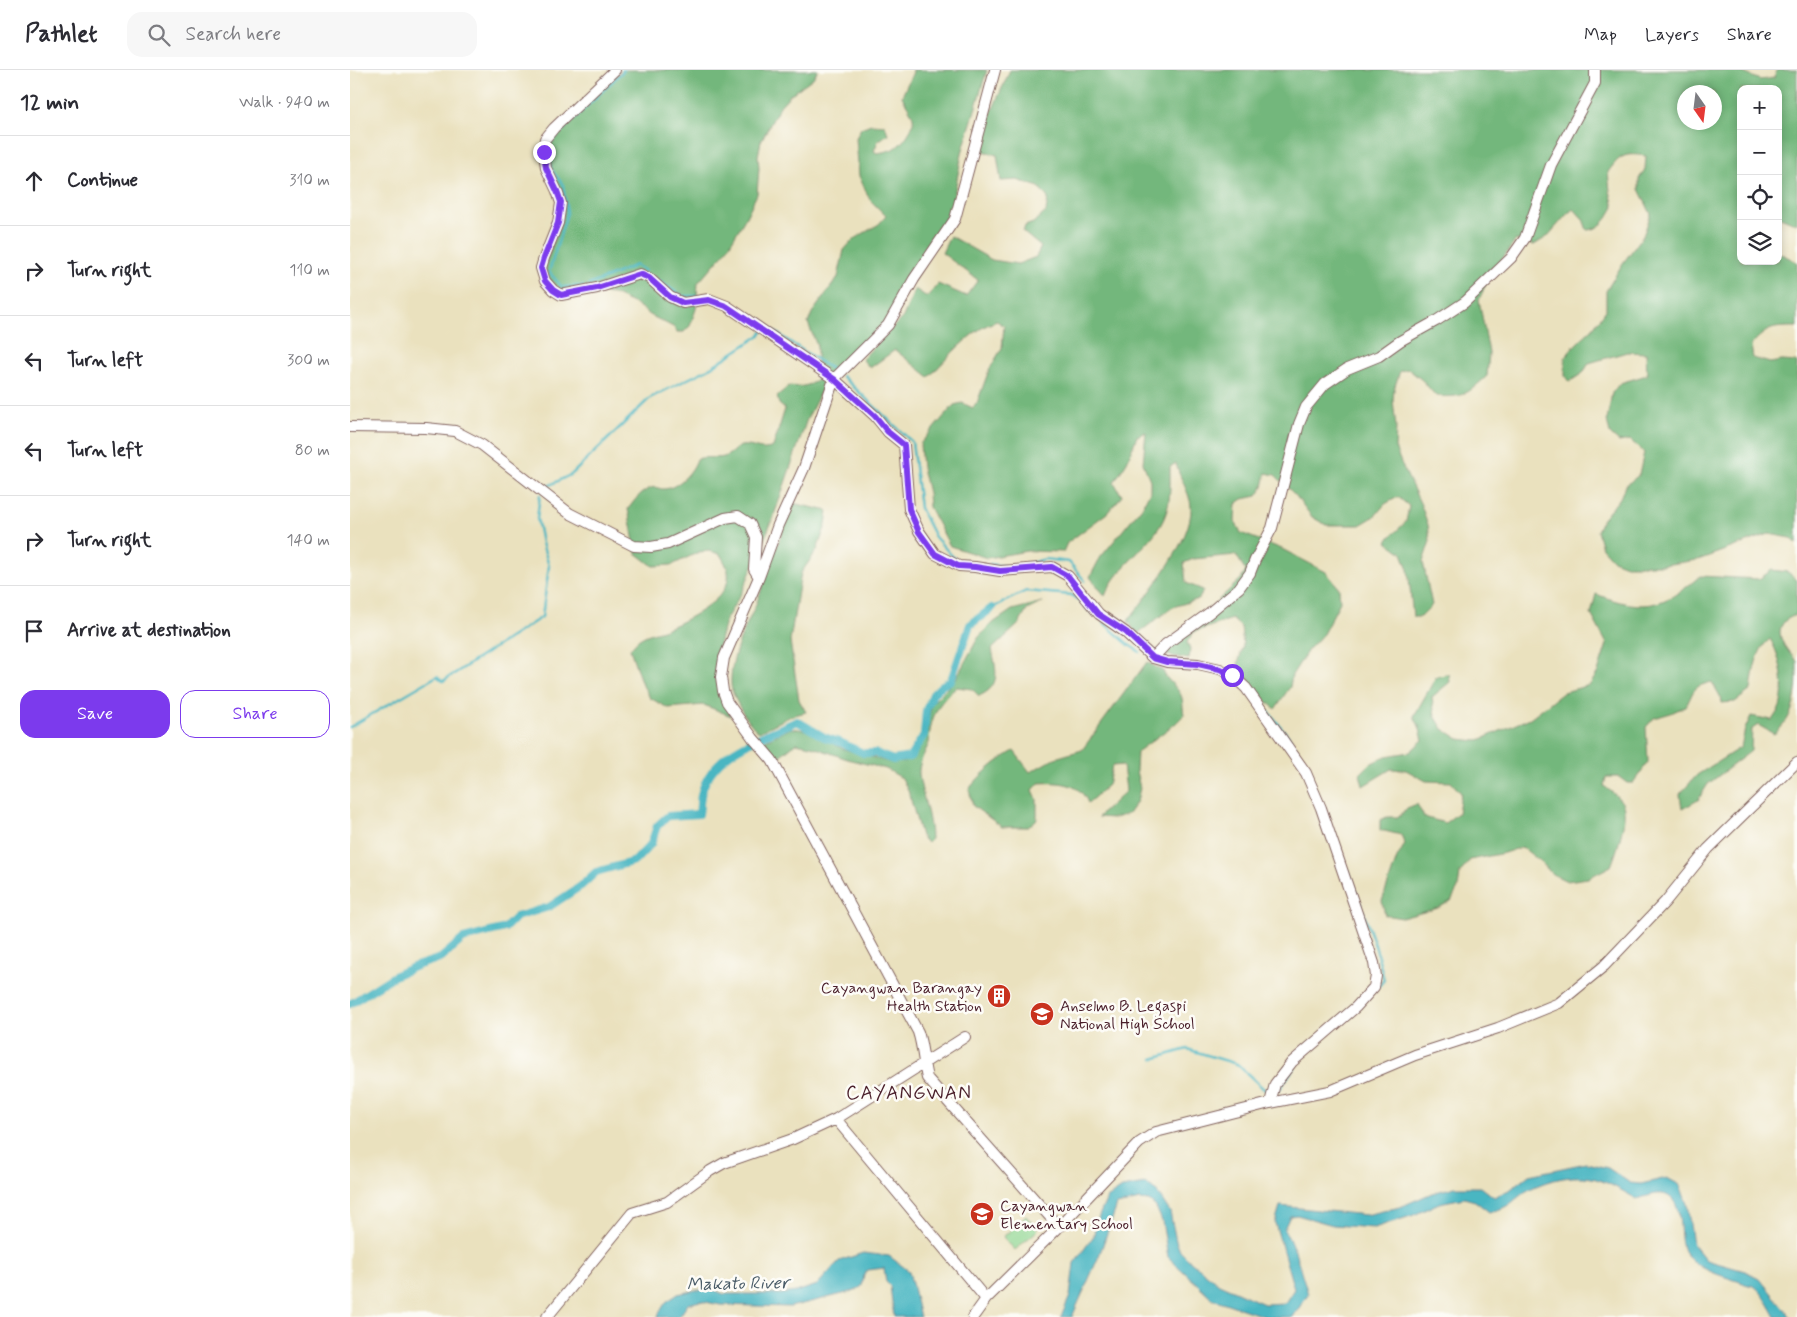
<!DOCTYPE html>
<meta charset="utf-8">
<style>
body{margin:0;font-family:Mynerve,sans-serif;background:#f7f7f7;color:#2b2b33}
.controls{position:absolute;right:15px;top:15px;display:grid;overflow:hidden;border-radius:10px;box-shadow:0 2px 8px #0003}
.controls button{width:45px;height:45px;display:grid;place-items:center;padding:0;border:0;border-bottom:1px solid #e1e1e2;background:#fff;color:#2b2b33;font:25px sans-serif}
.compass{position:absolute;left:1327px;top:15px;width:45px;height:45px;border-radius:50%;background:#fff;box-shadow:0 2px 8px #0003;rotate:166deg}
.stop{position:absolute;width:15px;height:15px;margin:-11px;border:4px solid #7c3aed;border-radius:50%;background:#fff}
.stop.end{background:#7c3aed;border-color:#fff;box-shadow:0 1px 5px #0008}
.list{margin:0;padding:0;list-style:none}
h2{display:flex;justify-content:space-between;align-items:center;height:65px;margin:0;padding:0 20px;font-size:21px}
h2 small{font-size:16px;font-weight:400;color:#7c7c81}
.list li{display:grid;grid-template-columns:32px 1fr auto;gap:15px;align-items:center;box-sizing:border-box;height:90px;padding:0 20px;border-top:1px solid #e1e1e2}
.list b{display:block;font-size:19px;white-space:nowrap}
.list em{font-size:16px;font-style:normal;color:#7c7c81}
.actions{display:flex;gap:10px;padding:15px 20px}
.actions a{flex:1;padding:11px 0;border:1px solid #7c3aed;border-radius:15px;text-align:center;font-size:18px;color:#7c3aed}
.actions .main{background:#7c3aed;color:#fff}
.icon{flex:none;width:28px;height:28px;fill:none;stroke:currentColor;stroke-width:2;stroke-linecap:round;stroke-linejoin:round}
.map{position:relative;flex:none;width:1447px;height:1247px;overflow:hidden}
header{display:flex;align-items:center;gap:30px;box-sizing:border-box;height:70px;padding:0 25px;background:#fff;border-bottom:1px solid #e1e1e2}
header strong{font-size:24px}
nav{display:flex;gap:28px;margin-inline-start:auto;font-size:18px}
.search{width:350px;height:45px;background:#f7f7f7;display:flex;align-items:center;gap:12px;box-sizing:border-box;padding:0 18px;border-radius:15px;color:#7c7c81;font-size:19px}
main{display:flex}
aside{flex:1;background:#fff}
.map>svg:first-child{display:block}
</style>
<header>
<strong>Pathlet</strong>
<div class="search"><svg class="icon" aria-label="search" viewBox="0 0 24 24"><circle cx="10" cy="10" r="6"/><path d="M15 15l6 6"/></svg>Search here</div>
<nav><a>Map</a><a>Layers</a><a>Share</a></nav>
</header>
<main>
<aside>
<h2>12 min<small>Walk · 940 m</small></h2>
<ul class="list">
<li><svg class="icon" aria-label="ahead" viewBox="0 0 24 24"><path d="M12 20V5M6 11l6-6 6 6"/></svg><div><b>Continue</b></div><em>310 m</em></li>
<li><svg class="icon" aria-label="right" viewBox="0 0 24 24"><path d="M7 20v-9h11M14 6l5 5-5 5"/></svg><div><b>Turn right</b></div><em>110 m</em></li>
<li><svg class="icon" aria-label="left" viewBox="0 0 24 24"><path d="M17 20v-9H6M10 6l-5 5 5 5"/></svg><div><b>Turn left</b></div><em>300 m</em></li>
<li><svg class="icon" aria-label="left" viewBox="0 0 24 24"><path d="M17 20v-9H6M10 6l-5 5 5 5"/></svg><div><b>Turn left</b></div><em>80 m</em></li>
<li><svg class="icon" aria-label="right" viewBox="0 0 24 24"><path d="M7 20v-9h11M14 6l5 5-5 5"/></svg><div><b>Turn right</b></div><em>140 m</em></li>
<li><svg class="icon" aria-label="arrive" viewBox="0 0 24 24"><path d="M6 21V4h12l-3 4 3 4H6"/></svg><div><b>Arrive at destination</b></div></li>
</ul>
<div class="actions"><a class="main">Save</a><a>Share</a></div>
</aside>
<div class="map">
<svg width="1447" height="1247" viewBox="0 0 1447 1247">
<rect width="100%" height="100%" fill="#fdfcf7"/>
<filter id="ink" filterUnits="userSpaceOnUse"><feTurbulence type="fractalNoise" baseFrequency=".02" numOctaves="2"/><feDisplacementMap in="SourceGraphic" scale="10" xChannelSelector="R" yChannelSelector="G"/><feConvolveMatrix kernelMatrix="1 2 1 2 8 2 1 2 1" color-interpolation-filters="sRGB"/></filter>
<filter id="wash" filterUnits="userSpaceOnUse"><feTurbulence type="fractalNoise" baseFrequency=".0096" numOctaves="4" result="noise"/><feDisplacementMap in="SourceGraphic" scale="20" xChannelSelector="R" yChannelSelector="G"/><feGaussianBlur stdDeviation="1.12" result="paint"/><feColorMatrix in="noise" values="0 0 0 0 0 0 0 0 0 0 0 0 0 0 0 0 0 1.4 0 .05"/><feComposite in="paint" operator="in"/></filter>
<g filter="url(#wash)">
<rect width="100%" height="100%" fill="#eae1be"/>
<path fill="#8fd691" stroke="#6c7a5e" d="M676 1146 688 1160 665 1180 653 1167Z"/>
<path fill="#73b77b" stroke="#5e6b53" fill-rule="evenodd" d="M272 0H468L463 8 440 25 430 36 411 71 408 86 409 98 407 124 396 147 376 181 348 213 346 239 340 256 334 262H327L325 258 300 245 287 235 263 224 210 220 198 209 194 196 213 144 196 84 197 75 204 61Z
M562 0H637L612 83 601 141 585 175 535 253 487 295 470 323 457 349 423 448 393 520 375 551 366 586 367 611 381 646 354 635 318 638 300 628 291 612 280 579C283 575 287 570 291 568 297 564 306 562 313 560 334 551 383 530 378 501 377 495 373 490 370 484L359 481 349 482 322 495 303 496 286 483 278 439C285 430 290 422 301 418 306 416 309 419 313 419 327 419 343 402 347 389 359 385 369 391 378 385 383 382 385 378 391 376 404 374 409 383 423 377L435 339 429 334 427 326 439 316C451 317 457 317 467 310V276L458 253 462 243 488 207 494 180 504 169 529 154 536 146 520 130 509 106 506 68 511 58 521 54 535 55 538 64 528 71 524 81 527 83C534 82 544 80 549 75 556 69 565 56 563 47 561 40 555 33 552 26L563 2Z
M660 0H1387L1410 10 1424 8 1427 0H1447V154L1428 146V19H1391V191H1428V182L1447 192V257C1422 257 1418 257 1401 275L1403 288 1420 293 1432 291 1447 292V474L1441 468 1419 464 1348 490 1313 495H1276L1263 490 1252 478 1247 461 1252 450 1270 428 1275 416 1289 405 1294 382 1280 370 1269 372 1260 364 1257 350 1262 323 1270 313 1297 305 1296 283 1277 282 1239 293 1233 303 1219 312 1215 306V288L1223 277 1243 258 1256 240V221L1273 193 1293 166 1301 144 1289 119V109L1295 99 1296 86C1275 83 1271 84 1258 102L1260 121 1264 137C1258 148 1250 160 1237 160L1233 149 1224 139 1218 143 1197 167 1184 175 1166 170 1138 209 1129 230 1139 283 1137 306C1117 324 1114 328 1086 326L1072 310 1058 299 1050 301 1044 319 1043 330 1046 357 1045 378 1052 395 1071 435 1078 455 1080 471 1073 492 1082 535 1070 547H1063L1058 499 1052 483 1037 472 1040 467 1056 452 1059 436 1048 427 1035 434 1025 446 1010 455H976L962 447 946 426 925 405 916 403 913 417 907 426 893 429 886 434 885 451 891 463 932 479 976 502 989 518 990 532 973 564 958 580 942 605 940 617 925 639 896 612 888 594 893 576 891 557 882 549 844 562 837 572 840 580 839 589 810 584 891 509 896 501 886 485 843 489 834 493 836 513 853 520 849 529 823 537 787 564 778 551C797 525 843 470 841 437 840 422 829 408 826 393L820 397C820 412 821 429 816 443 806 474 767 494 755 526L740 507 750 488 792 437 800 422V410L793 393 796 362 787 366 777 392 764 412 772 426 757 443 717 473 713 482 677 481 637 488 600 476 579 437 578 423 572 398 570 374 604 335 612 333 623 338 627 333 639 300 652 278 654 256 647 251C621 259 598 288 579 307L545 280 520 298 512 289 553 247 565 219 577 227 588 214 616 226 628 210 592 183 600 166 642 190 668 194 686 187 691 177 673 162 675 156 683 153 696 142 698 128 689 117 667 110 651 111 647 85 629 80 641 43ZM1334 22H1364V52H1334Z
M442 433 478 441 476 455 467 480 451 503 440 571 449 630 456 642 441 646 409 662C399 655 381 626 381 614 380 586 395 559 406 534 419 501 430 467 442 433Z
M1422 500 1438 502 1447 510V546L1445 545C1442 547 1436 549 1434 552 1423 565 1438 582 1447 591 1447 622 1447 646 1424 664L1408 655 1402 659 1401 681 1358 714 1348 730 1332 739 1330 724 1347 705 1391 677 1395 659 1401 646 1422 650C1425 646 1428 641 1430 637 1436 615 1431 587 1420 569 1406 579 1403 603 1401 620L1385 632 1371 633 1370 626 1362 612C1341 617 1345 620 1336 636L1321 643 1304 648 1296 657 1298 692 1283 713H1277L1269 707H1256L1254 716C1260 721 1271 728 1273 735 1278 748 1266 784 1261 796L1238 808 1217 811 1202 804 1192 793 1172 777 1154 783 1120 790 1110 803 1108 818 1101 831 1088 838 1052 848 1035 845 1032 831 1047 788 1055 774 1051 765 1030 760V750L1037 747H1049L1057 738 1067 734 1074 747 1095 753 1108 743 1111 723 1101 712 1076 711 1056 700 1041 699 1013 716 1010 704 1020 694 1036 686 1060 682 1073 670 1069 656 1064 646 1086 607 1099 604 1100 612 1082 627 1085 646 1093 659 1109 669 1127 671 1180 648 1214 622 1240 615 1248 602 1257 574 1241 544 1246 524C1292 542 1312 539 1350 506L1409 509Z
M693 532 677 540 669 554 642 579C646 600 652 616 629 626L622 619 607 617C592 629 583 641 580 661 579 665 580 669 579 673 575 683 568 693 569 705 572 727 581 747 581 769L577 773 571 766 559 723 552 708 536 699 497 689 461 676 446 673 427 688 414 671 441 658 455 660 494 679 542 693 554 692 563 687 573 672 582 633 605 610 628 568 640 555 662 540Z
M797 592 813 601C816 611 829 617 832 628 833 633 833 640 834 645L826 653 787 682 786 701 790 718 787 731 778 744 764 748 748 747 776 721 773 695 762 696 758 715 738 733C730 712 708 712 689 713L683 720 687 729V749L678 757H652L623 736 619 719C632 703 646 691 664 681L680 702 705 688 732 680Z"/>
<path fill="#48b6c2" stroke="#496a76" d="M1236 1093 1258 1098 1280 1113 1291 1114 1317 1108 1330 1115 1337 1134 1343 1174 1356 1190 1395 1201 1409 1208 1441 1247H1426C1421 1238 1413 1222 1404 1216 1400 1215 1396 1215 1393 1213 1371 1205 1352 1202 1336 1184 1327 1174 1334 1141 1322 1129 1313 1119 1299 1126 1287 1129 1274 1122 1260 1113 1246 1109 1224 1103 1194 1110 1175 1122 1160 1133 1159 1138 1139 1142L1125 1131 1114 1128 1089 1133 1064 1145 1024 1158 983 1155 947 1145 940 1146 934 1159 945 1181 958 1224 943 1247H916L863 1229 818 1187 812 1151 806 1137 799 1131 790 1130 767 1135 749 1186 722 1247H711L720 1226 724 1193 743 1167 749 1146 757 1128 772 1118 796 1114 807 1122 820 1142 826 1171 830 1181 838 1189 869 1214 914 1234 935 1233 944 1219 925 1153 930 1136 1016 1145 1050 1137 1082 1123 1105 1117H1131L1144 1127 1161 1119 1179 1105Z
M513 1183 539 1186 559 1201 570 1247H544L540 1216 536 1212 534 1198 518 1200 514 1205 512 1216 505 1221 440 1237 371 1235 350 1231 338 1234 329 1247H308L309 1243 316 1232 328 1224 346 1220H364L374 1224H431L446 1222 467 1215 489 1191Z"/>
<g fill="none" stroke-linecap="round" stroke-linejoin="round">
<path stroke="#48b6c2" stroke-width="2.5" d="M308 210 332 226H347
M239 215 286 195 295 201
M233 216 212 217 199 202 217 143 213 115 201 99 199 73 274 0
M394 242 486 302
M492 306 562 372 570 438 585 467 605 489
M194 418 222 404 300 328 358 299 409 266 412 262
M640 494 654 496
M674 495 695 489 719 492 735 511
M642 538 676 521 722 525 742 543
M754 553 779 575 790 582
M919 642 938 666 948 683
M0 657 87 606 93 611 192 547 199 496 192 473 187 448 190 425
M998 800 1026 878 1034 910 1028 917
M803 989 837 979 887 994 915 1020
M929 1020 945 996"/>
<path stroke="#48b6c2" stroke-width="8" d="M0 934 44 906 66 896 91 888 113 869 155 858 166 847 199 837 231 816 246 802 285 791 301 774 307 756 318 746 349 744C350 738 350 731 351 725 361 681 411 668 447 651L474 667 492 673 513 683H525L543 690 560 687 574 665 576 640 583 624 591 616 601 610 620 555 642 538"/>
</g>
</g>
<g filter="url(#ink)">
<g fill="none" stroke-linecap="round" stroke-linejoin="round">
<g stroke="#82635e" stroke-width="12">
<path id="minor" d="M265 0 204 58 195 69 194 82 196 98 207 121 211 133 208 153 194 188 191 198 195 211 203 220 211 225 247 218 290 204 299 208 320 227 333 233 359 229 377 236 484 309 525 346 538 362 554 375 559 439 569 461 585 484 609 496 625 497 650 501 702 497 718 506 749 544 775 562 803 588 817 592 848 594 870 599 882 605 896 618 956 703 971 738 1024 893 1026 906 1024 917 1006 937 942 992 925 1014 920 1033
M645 0 605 149 564 209 538 255 484 309 454 398 428 455 409 507 374 588 371 607 373 621 377 632 403 668 422 690 568 962C573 977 573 992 577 1008L709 1157
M0 357 76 358 105 361 132 375 219 443 284 476 301 477 318 474 375 448 388 446 400 454 406 467 404 499 409 507
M803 588 816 574 859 543 889 518 900 503 905 490 922 458 949 354 956 337 975 314 997 299 1029 286 1050 271 1086 251 1115 232 1161 188 1175 168 1201 95 1245 13V0
M486 1049 636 1229
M197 1247 282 1143 317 1132 360 1101 374 1093 443 1069 486 1049 615 967
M623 1247 636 1229 709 1157 789 1073 806 1062 920 1033 980 1021 1065 985 1148 958 1209 933 1254 896 1315 832 1358 779 1447 692"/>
</g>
<use href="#minor" stroke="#fff" stroke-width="10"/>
</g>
</g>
<g fill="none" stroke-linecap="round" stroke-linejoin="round" filter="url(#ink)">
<path stroke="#7c3aed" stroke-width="6" d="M194 82 196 98 207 121 211 132 208 153 194 188 191 198 195 211 203 220 211 225 247 218 290 204 299 208 320 227 333 233 359 230 376 236 484 309 525 346 538 362 554 375 559 439 569 462 585 484 608 496 625 497 650 501 702 497 718 506 748 544 776 562 803 588 817 592 848 594 870 599 882 605"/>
</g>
<defs>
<g id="building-disc" transform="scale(1.25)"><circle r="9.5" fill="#c8321e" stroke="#fdfcf7"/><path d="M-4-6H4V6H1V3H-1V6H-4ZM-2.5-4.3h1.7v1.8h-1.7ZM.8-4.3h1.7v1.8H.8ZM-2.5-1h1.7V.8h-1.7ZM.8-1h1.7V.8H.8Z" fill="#fff"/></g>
<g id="school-disc" transform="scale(1.25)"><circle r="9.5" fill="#c8321e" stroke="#fdfcf7"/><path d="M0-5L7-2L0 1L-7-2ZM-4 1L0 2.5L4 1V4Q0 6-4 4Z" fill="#fff"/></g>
</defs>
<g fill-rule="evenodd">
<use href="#building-disc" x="649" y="926"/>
<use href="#school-disc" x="692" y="944"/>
<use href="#school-disc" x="632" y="1144"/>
</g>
<g text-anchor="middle" stroke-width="5" stroke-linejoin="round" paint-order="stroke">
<g font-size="16" fill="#4a1f2b" stroke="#fdfcf7" text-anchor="start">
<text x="632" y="923" text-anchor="end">Cayangwan Barangay<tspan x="632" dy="18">Health Station</tspan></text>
<text x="710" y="941">Anselmo B. Legaspi<tspan x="710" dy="18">National High School</tspan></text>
<text x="650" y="1141">Cayangwan<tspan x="650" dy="18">Elementary School</tspan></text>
</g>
<g font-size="18" font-style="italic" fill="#495b67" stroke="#fdfcf7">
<text transform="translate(388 1213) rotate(-1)" y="6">Makato River</text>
</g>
<g font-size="19" letter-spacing="1" fill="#4a1f2b" stroke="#fdfcf7">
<text x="559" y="1029">CAYANGWAN</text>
</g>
</g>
</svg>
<div class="controls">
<button>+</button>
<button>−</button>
<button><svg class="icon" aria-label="locate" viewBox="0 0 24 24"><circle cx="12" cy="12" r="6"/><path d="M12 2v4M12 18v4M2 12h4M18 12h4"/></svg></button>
<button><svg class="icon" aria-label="layers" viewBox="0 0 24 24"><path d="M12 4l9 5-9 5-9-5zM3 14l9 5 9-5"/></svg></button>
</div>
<svg class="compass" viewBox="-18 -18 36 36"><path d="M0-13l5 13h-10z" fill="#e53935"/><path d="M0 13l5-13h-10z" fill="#7c7c81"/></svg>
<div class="stop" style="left:882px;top:605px"></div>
<div class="stop end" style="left:194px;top:82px"></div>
</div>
</main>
